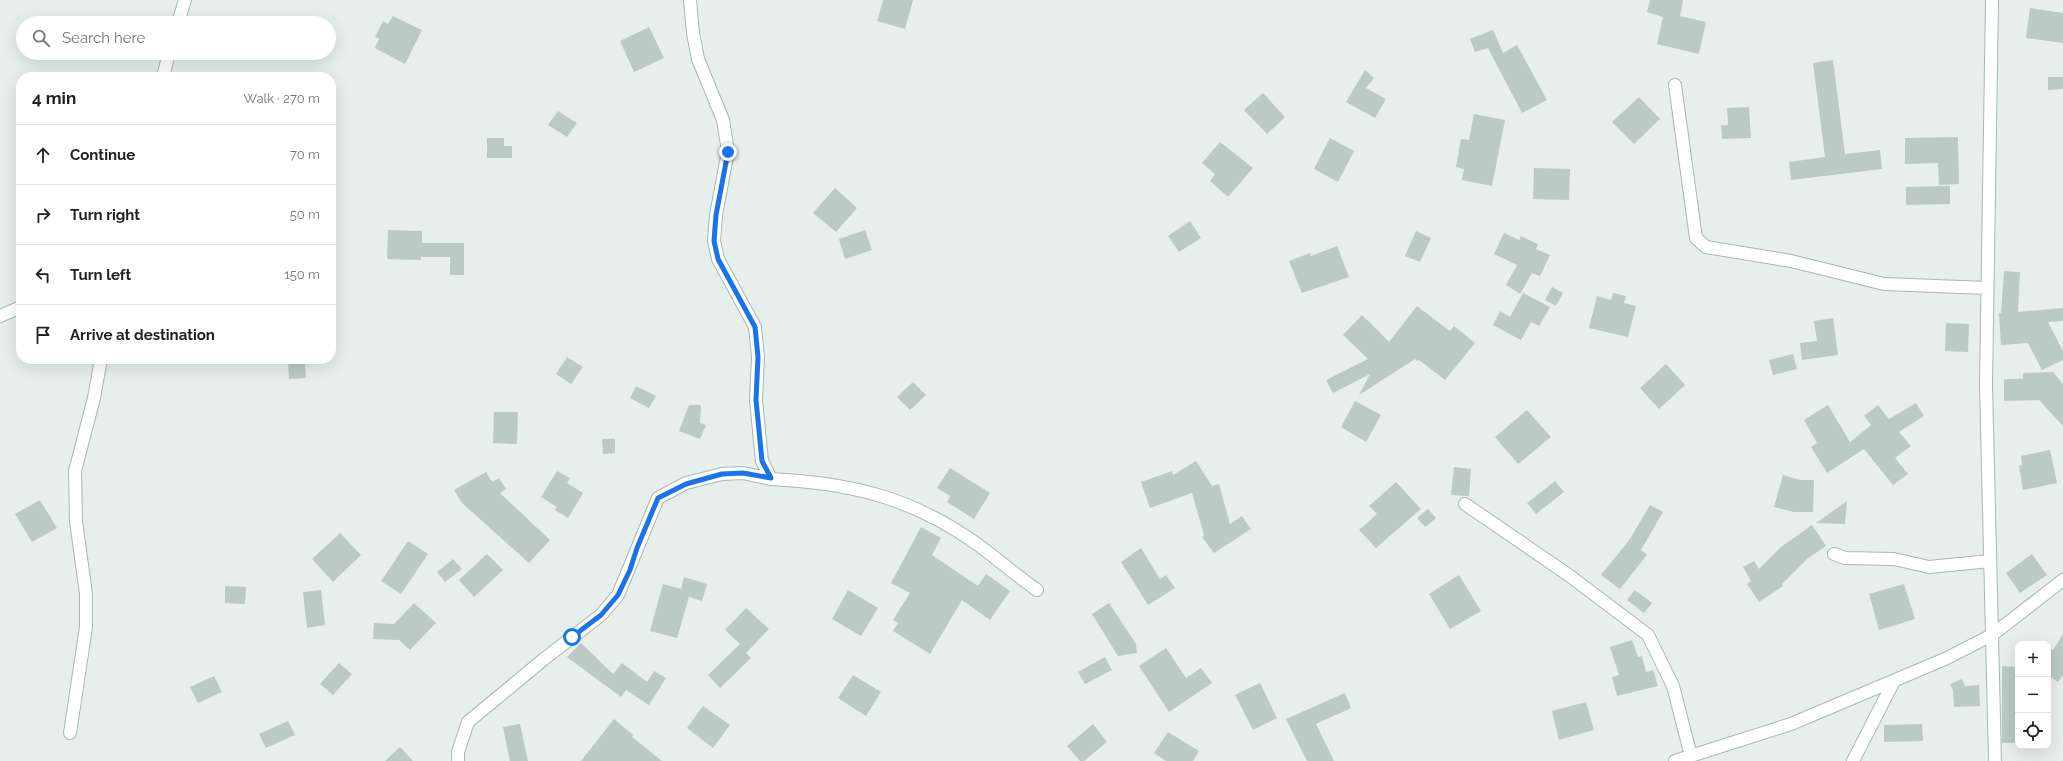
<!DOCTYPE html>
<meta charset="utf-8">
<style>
body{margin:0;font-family:Raleway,sans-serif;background:#f2f2f2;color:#202124}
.controls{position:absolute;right:12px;bottom:12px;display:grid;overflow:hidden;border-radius:8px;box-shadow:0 4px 16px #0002}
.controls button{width:36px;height:36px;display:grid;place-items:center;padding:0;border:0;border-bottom:1px solid #e0e0e0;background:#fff;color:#202124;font:20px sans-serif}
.stop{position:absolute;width:12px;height:12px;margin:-9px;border:3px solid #1a73e8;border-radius:50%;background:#fff}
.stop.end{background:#1a73e8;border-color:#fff;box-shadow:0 1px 4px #0008}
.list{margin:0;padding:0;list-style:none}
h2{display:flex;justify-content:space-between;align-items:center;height:52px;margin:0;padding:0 16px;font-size:17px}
h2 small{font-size:13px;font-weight:400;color:#757577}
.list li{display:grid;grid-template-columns:26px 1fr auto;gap:12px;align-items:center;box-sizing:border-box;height:60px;padding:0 16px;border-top:1px solid #e0e0e0}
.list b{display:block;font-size:15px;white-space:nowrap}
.list em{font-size:13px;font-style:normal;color:#757577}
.icon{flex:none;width:22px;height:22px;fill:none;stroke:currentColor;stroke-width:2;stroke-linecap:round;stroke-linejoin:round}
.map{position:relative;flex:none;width:2063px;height:761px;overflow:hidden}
.search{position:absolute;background:#fff;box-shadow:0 4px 16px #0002;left:16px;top:16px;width:320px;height:44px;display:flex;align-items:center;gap:10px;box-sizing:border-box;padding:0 14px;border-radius:22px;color:#757577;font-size:15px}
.panel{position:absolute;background:#fff;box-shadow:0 4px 16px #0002;left:16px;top:72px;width:320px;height:292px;border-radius:16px}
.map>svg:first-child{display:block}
</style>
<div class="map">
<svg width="2063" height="761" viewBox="0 0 2063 761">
<rect width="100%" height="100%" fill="#e6efeb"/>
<path fill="#bbcac4" d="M883 0H913L905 29 877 21Z
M1650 0H1683L1680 16 1706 22 1699 54 1657 44 1663 17 1647 12Z
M2030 8 2063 13V43L2026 38Z
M393 16 422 30 405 64 375 48 379 39 375 37 383 21 388 24Z
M649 27 664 58 634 72 620 41Z
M1493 30 1503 53 1517 45 1547 100 1522 113 1488 48 1475 52 1470 39Z
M1833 60 1845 154 1880 150 1882 169 1791 180 1789 162 1825 157 1813 63Z
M1365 70 1374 78 1366 88 1386 99 1375 118 1346 102Z
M2048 77H2063V89L2048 90Z
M1263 93 1285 117 1267 134 1244 110Z
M1639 97 1660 119 1634 144 1612 122Z
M1749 107 1751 138 1722 139 1721 125H1728L1727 108Z
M558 111 577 123 567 137 548 125Z
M1474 114 1505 120 1492 186 1462 180 1464 169 1456 167 1461 139 1469 140Z
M1958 137 1959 184 1939 185 1938 163 1905 164V138Z
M487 138H504V146H512V158H487Z
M1330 138 1354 151 1338 182 1314 169Z
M1220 142 1253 168 1228 197 1210 181 1215 174 1202 163Z
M1534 168 1570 169 1569 200 1533 199Z
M1950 186V204L1906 205V187Z
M835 188 857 208 836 232 813 213Z
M1190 221 1201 238 1179 252 1168 236Z
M388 230 422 231V243H464V275H450V257H421V260L387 259Z
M865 230 872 250 845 259 839 239Z
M1416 231 1431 238 1420 262 1405 256Z
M1504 233 1519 240 1521 236 1538 244 1536 249 1550 255 1540 276 1532 273 1520 294 1506 285 1517 265 1494 254Z
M1337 246 1349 277 1302 293 1289 261 1310 253 1311 256Z
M2004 271 2020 272 2018 312 2063 308V321L2048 322 2063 351V360L2042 370 2028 343 2001 345 1999 313H2001Z
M1552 287 1563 293 1556 306 1545 300Z
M1523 293 1550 307 1539 326 1531 322 1521 340 1493 325 1500 311 1510 317Z
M1613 293 1626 296 1624 303 1636 306 1628 337 1589 328 1597 296 1611 300Z
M1417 306 1450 331 1454 326 1475 343 1445 380 1419 360 1417 361 1415 359 1359 395 1370 374 1333 393 1326 380 1368 359 1343 335 1362 315 1389 342Z
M1833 318 1838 355 1802 360 1800 343 1817 341 1814 321Z
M1946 323 1969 324 1968 352 1945 351Z
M1793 354 1797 369 1773 375 1769 360Z
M567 357 583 367 571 384 556 374Z
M288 362H305L306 378 289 379Z
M1666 364 1685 385 1659 409 1640 388Z
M2053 372 2063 384V426L2039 400 2004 401V379H2023V373Z
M913 382 926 395 910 410 897 397Z
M636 386 656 396 649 408 630 398Z
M1355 401 1381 415 1366 442 1341 427Z
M1916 403 1924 416 1899 432 1911 446 1895 458 1908 474 1893 485 1864 449 1827 473 1811 447 1817 443 1804 420 1828 405 1850 442 1871 425 1864 416 1878 405 1889 419Z
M689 405H701L700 423 706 425 700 439 679 431Z
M1527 410 1551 437 1518 464 1495 437Z
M494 412H518L517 444 493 443Z
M602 439H615V453L603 454Z
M2050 450 2057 483 2023 490 2019 466 2022 465 2021 456Z
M1196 461 1212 486 1219 484 1230 524 1242 516 1251 529 1214 553 1202 537 1204 535 1192 493 1150 508 1141 482 1172 471 1173 475Z
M1454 467 1471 469 1469 496 1451 495Z
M950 468 990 493 974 519 947 502 950 496 937 488Z
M557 471 570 478 567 483 583 493 568 518 555 510 557 507 541 497Z
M486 472 492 482 499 478 506 489 500 493 550 540 529 563 462 503 454 490Z
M1783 475 1800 480H1814L1813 512H1794L1774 507Z
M1555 481 1564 492 1536 514 1527 503Z
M1396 482 1421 509 1376 548 1359 530 1377 514 1369 506Z
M40 500 57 528 32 542 15 514Z
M1847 501 1845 524 1816 523Z
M1650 505 1663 512 1641 550 1647 555 1620 589 1601 575 1630 539Z
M1428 509 1436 518 1425 527 1417 518Z
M1812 525 1826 546 1807 559 1782 584 1783 586 1759 602 1747 584 1751 581 1743 567 1754 561 1759 569 1781 547Z
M921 527 941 538 932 555 978 586 986 574 1010 591 990 620 962 600 930 654 893 631 898 623 893 620 910 593 891 583Z
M340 533 361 555 333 582 312 559Z
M408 541 428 554 401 594 381 581Z
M1141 548 1160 579 1166 575 1175 588 1148 605 1121 562Z
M487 554 503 570 474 597 459 580Z
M2032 554 2047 575 2020 593 2006 573Z
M453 559 462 569 445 582 437 572Z
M1459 575 1481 611 1450 629 1429 594Z
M684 577 707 584 702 601 689 597 677 638 650 631 663 584 681 589Z
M1904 584 1915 619 1879 630 1869 594Z
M225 586 246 587 245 604 225 603Z
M321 590 325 625 307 628 303 592Z
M848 590 878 608 861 636 832 619Z
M1635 590 1652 603 1644 613 1627 600Z
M414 603 436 623 410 650 399 640 373 639 374 623 394 624Z
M1109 603 1136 644 1137 653 1118 656 1092 614Z
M746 608 769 629 746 653 751 658 720 688 708 675 740 644 725 630Z
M2063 634V675L2058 682 2048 675V647L2053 650Z
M1632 640 1638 657 1642 656 1646 672 1653 670 1658 686 1617 696 1612 677 1619 675 1610 647Z
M581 643 613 674 622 663 647 682 654 671 666 678 649 705 626 690 621 697 567 657Z
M1166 648 1186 678 1201 668 1212 683 1169 712 1139 666Z
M1105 657 1112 670 1085 684 1078 672Z
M339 663 352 674 333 695 320 684Z
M2002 666 2018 667V743H2002Z
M853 675 881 692 866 716 838 698Z
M214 676 222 692 198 703 190 687Z
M1962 679 1965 686 1979 685 1980 706 1954 707 1953 690 1950 684Z
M1260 683 1277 718 1253 730 1235 695Z
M1345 693 1351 708 1316 724 1334 761H1307L1286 719Z
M1586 702 1594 730 1559 740 1552 711Z
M703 706 730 725 713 748 687 728Z
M614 719 633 735 632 737 662 761H581Z
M288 721 295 735 266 748 259 734Z
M520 724 528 761H510L503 727Z
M1093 724 1107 742 1084 761H1080L1067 746Z
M1922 724 1923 741 1884 742V725Z
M1168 732 1199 751 1193 761H1166L1154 753Z
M400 747 413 761H385Z"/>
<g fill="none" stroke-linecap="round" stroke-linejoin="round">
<g stroke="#a8b8b2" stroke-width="14">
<path id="minor" d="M690 0 693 33 698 59 723 120 728 151 716 215 714 241 718 259 755 327 758 357 756 400 762 461 771 479C850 483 911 497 977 544 997 559 1016 575 1037 590
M1992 0 1986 385 1995 761
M178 23 185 0
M163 77 169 53
M1675 85 1696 238 1706 247 1791 261 1884 284 1987 288
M0 316 21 307
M1465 504 1570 576 1648 635 1673 686 1691 756
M1834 554 1845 558 1894 559 1929 567 1990 561
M70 733 86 627V594L76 521 75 471 94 398 101 359
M458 761V752L468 722 544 659 601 615 618 595 658 498 686 483 722 474 743 473 771 479
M1675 761 1791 724 1945 659 1992 635 2063 580
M1853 761 1894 681"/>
</g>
<use href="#minor" stroke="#fff" stroke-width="12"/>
</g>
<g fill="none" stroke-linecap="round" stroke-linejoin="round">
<path stroke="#1a73e8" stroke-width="5" d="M572 637 601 615 618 595 630 570 637 548 658 498 686 484 722 474 743 473 771 478 762 461 756 400 758 357 755 327 718 259 714 241 716 215 728 152"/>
</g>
</svg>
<div class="controls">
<button>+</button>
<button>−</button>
<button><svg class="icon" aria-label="locate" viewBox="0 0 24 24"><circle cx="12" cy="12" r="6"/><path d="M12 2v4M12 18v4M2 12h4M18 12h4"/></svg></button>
</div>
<div class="stop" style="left:572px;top:637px"></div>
<div class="stop end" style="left:728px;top:152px"></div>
<div class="search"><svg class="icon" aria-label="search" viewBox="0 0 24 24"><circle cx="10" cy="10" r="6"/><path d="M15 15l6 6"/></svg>Search here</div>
<section class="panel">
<h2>4 min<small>Walk · 270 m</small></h2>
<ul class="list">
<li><svg class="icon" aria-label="ahead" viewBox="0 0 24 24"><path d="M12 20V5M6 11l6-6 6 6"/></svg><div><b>Continue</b></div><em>70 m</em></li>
<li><svg class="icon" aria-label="right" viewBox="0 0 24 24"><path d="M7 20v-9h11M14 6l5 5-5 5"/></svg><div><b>Turn right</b></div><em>50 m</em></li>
<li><svg class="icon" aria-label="left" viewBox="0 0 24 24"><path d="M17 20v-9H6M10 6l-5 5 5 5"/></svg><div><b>Turn left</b></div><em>150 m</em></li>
<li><svg class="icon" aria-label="arrive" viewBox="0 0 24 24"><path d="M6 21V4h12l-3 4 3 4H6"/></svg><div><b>Arrive at destination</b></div></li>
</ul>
</section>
</div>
